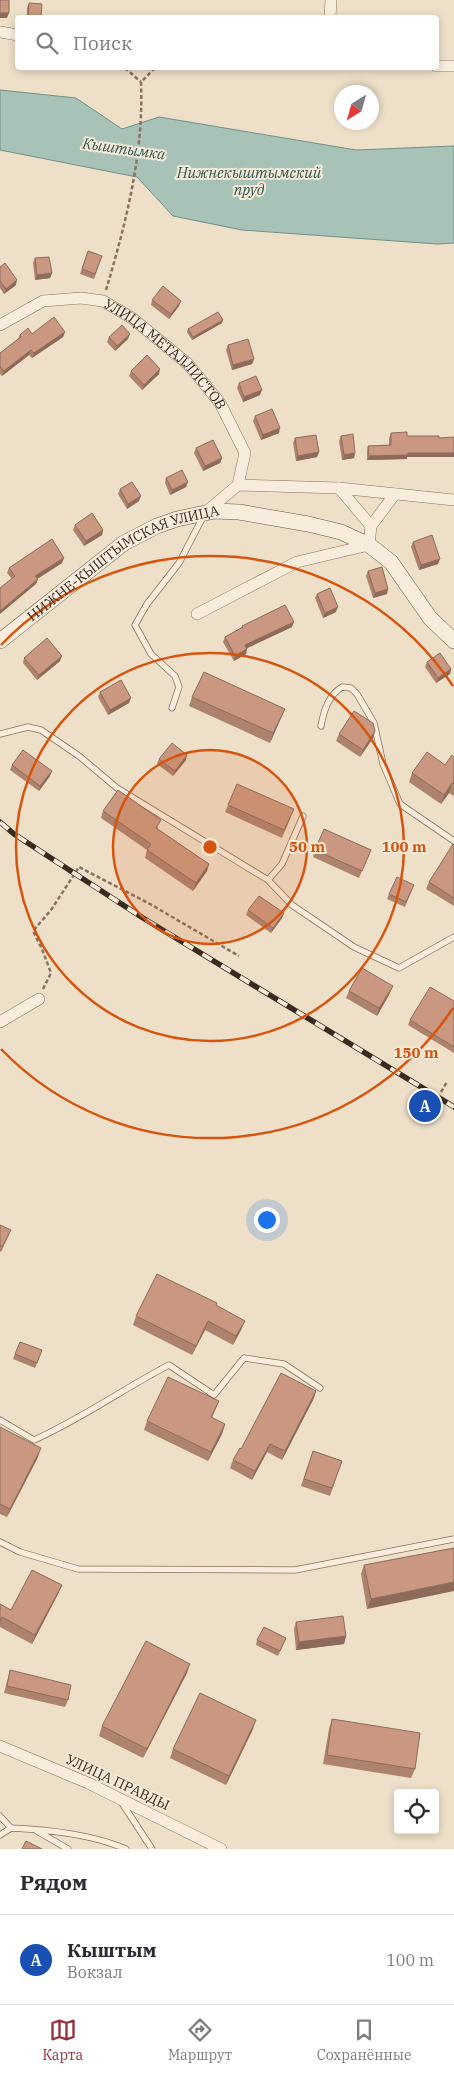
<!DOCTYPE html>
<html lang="ru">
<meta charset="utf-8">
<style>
body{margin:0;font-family:"IBM Plex Serif",serif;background:#f7f7f7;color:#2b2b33}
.controls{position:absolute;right:15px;bottom:15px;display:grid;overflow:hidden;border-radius:5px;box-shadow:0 2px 8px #0003}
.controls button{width:45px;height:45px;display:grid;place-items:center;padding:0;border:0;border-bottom:1px solid #e1e1e2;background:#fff;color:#2b2b33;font:25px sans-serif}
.compass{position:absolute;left:334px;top:85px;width:45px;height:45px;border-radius:50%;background:#fff;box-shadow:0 2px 8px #0003;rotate:217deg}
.you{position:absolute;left:266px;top:1219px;width:18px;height:18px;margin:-12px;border:4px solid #fff;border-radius:50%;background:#1a73e8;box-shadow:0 0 0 8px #1a73e833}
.badge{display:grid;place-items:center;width:32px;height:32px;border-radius:50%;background:#962f39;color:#fff;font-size:16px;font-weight:700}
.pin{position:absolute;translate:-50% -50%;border:2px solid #fff;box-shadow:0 1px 5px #0006}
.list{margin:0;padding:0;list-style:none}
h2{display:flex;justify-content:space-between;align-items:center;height:65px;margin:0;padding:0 20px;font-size:21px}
h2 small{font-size:16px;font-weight:400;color:#7c7c81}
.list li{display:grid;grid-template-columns:32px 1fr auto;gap:15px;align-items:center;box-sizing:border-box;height:90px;padding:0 20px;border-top:1px solid #e1e1e2}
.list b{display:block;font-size:19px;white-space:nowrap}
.list p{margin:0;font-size:16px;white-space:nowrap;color:#7c7c81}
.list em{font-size:16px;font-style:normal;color:#7c7c81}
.icon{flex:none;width:28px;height:28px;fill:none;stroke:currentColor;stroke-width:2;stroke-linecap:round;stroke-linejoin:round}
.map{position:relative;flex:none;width:454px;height:1849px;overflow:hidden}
.search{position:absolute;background:#fff;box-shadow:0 2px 8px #0003;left:15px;right:15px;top:15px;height:55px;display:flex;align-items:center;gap:12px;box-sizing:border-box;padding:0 18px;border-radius:5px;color:#7c7c81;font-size:19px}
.sheet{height:155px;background:#fff}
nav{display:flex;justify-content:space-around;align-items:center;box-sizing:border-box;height:70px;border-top:1px solid #e1e1e2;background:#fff;font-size:14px;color:#7c7c81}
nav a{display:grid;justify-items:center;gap:2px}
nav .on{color:#962f39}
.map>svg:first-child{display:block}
</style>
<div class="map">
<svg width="454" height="1849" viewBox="0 0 454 1849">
<rect width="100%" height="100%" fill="#eddfc8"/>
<path fill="#a9c2b8" stroke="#709085" d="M0 90 76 98 122 129 159 117 356 150 454 146V243L437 244 242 230 173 216 137 177 0 150Z"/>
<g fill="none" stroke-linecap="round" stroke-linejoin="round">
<g stroke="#89715e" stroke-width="7">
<path id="service" d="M172 708 179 687 175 676 151 654 135 625 147 604 179 563 203 517
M321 726C324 710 328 696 342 687L351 688 357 694 374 723 383 764 400 804 454 841
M0 734 28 727 41 730 79 756 117 788 268 880 292 905 354 947 399 968 454 937
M268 880 282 864 303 816
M0 1420 34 1440C81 1419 123 1389 169 1365L214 1395 244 1358 284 1364 320 1388
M0 1542 20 1552 78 1569 295 1570 454 1539
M122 1803 152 1849
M0 1816 11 1828C49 1830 91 1834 126 1849
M37 1831 68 1849
M0 1835 11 1828"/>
</g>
<g stroke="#89715e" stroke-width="12">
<g id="minor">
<path d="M330 18 331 0"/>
<path d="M0 32 18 35"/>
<path d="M436 66H454"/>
<path id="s1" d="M0 325 43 301 81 298 103 301 132 318 188 364 220 403 245 453 238 485"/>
<path d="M339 488 371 526"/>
<path d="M206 512 238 485 339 488 454 500"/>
<path d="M197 614 297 562 369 545 371 526 395 494"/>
<path d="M0 1022 39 999"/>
<path d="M0 1746 88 1783 221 1849"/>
</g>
</g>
<g stroke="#6b5241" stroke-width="16">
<g id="secondary">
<path id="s2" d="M0 641 124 543 157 526 177 519 215 511 239 512 308 524 341 532 369 545 391 562 430 618 454 641"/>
</g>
</g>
<path stroke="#89715e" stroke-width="2.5" stroke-dasharray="4 2.5" stroke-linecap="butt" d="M125 68 141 82
M106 290C126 223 144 153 141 82L155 68
M43 989 51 973 42 949 33 931 51 910 79 867 150 904 239 956
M441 1092 447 1082"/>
<use href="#service" stroke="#f8eddc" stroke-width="5.5"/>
<use href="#minor" stroke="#f8eddc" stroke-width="11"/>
<use href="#secondary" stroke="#f8eddc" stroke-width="15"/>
<g stroke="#3a2b21" stroke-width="5.5">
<path id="rail" d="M0 822 14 834 143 918 454 1107"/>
</g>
<use href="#rail" stroke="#f5ead8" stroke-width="4" stroke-dasharray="11" stroke-linecap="butt"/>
</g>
<path fill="#ae836e" d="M29 3 41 18H27V8Z
M88 251 102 256 94 279 80 274Z
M35 258 52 273 50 278 35 280 33 263Z
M0 267 16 285 4 294 0 288Z
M152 300 179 306 169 319 151 305Z
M222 323 192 340 187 332 188 329Z
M65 332 63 337 32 358 29 355 2 376 0 374V353L18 339 20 335Z
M109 337 128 339 115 351 107 342Z
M228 345 254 359 252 364 232 370 226 350Z
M131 371 159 374 142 390 129 376Z
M239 383 260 395 243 402 237 388Z
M255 416 279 433 261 440 253 421Z
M391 433 407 457V459L367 460V451L368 446 389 445V438Z
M341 436 355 453 354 458 342 460 339 441Z
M295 438 319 452 317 457 296 461 293 443Z
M196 448 222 458 220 463 203 471 194 453Z
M166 478 186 487 170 495 165 483Z
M120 489 139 501 127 509 118 494Z
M75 525 103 530 102 535 84 546 73 530Z
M413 542 438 564 419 570 411 547Z
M62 563 37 579 36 584 12 579 7 573 9 568Z
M368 571 387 594 373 598 366 576Z
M317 594 336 612 323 618 315 598Z
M242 626 292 627 247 648V649L246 654 234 661 223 642 225 637 241 628Z
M24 658 60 661 37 680 23 663Z
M427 662 451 669 450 674 436 683 425 667Z
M100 692 129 703 108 715 98 697Z
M192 697 285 709 270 743 189 706Z
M375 731 373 738 360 757 336 741 339 734Z
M454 757V796L449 793 441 804 409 782 412 773 445 765Z
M159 759 186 760 173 776 157 764Z
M12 765 50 776 39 791 10 770Z
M228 805 291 817 282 838 225 812Z
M103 811 158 827V829L209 864 207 871 193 891 145 858 147 850 101 818Z
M454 845V906L426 889 429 882Z
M315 850H371L359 878 313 857Z
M412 890 405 907 387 899 389 894Z
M248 910 284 913 282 918 271 933 246 915Z
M349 991 390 993 377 1016 346 998Z
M454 1001V1053L408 1025 410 1020Z
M0 1225 9 1235 1 1252 0 1251Z
M216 1305 241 1330 233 1345 205 1330 192 1355 133 1325 136 1316Z
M20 1342 42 1350 35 1368 13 1359Z
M316 1391 313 1400 282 1460 267 1452 252 1480 230 1468 233 1460 241 1449Z
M219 1401 212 1418 225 1424 222 1434 208 1461 144 1430 147 1421Z
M0 1427 38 1457 7 1517 0 1514Z
M313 1451 342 1461 330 1496 301 1486Z
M454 1548 367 1609 361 1574 364 1565Z
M62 1585 58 1594 32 1644 0 1627V1604L11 1610Z
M296 1622 346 1636 344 1644 296 1650 294 1629Z
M286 1638 278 1656 256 1645 257 1640Z
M10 1670 68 1700 65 1707 4 1693Z
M187 1673 143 1758 99 1736 102 1726Z
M332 1719 415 1769 411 1778 323 1764 329 1729Z
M253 1729 226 1785 170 1758 173 1749Z"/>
<path fill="#8d6a5a" d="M0 13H9L7 18H0Z
M52 273 50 278 35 280 37 275Z
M17 280 16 285 4 294 6 289Z
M181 301 179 306 169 319 171 314Z
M223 320 222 323 192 340 193 337Z
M65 332 63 337 32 358 34 353Z
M130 334 128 339 115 351 117 346Z
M31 350 29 355 2 376 4 371Z
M254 359 252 364 232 370 233 365Z
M160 369 159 374 142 390 144 385Z
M262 390 260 395 243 402 244 397Z
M280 428 279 433 261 440 263 435Z
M319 452 317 457 296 461 298 456Z
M355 453 354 458 342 460 344 455Z
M408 453H454V457H407V459L367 460 369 456Z
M222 458 220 463 203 471 205 466Z
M188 482 186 487 170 495 172 490Z
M141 496 139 501 127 509 128 504Z
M103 530 102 535 84 546 86 541Z
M64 558 62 563 34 581 35 576Z
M440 559 438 564 419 570 421 565Z
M38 579 36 584 0 614V611Z
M388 589 387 594 373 598 375 593Z
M338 607 336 612 323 618 325 613Z
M294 622 292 627 243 650 245 645Z
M247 649 246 654 234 661 235 656Z
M62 656 60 661 37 680 39 675Z
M451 669 450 674 436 683 438 678Z
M131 698 129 703 108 715 110 710Z
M285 709 281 718 270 743 273 733Z
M375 731 373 738 360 757 363 750Z
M187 755 186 760 173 776 175 771Z
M52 771 50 776 39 791 40 786Z
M452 783 449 793 441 804 444 795Z
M209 864 207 871 193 891 196 883Z
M284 913 282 918 271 933 273 928Z
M393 986 390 993 377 1016 379 1008Z
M208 1321 205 1330 192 1355 196 1346Z
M245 1321 241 1330 233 1345 236 1336Z
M316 1391 313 1400 282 1460 285 1451Z
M225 1424 222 1434 208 1461 211 1452Z
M270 1444 267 1452 252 1480 255 1471Z
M41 1448 38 1457 7 1517 10 1509Z
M454 1582V1591L367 1609 371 1599Z
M62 1585 58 1594 32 1644 35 1635Z
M346 1636 344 1644 296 1650 299 1642Z
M190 1664 187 1673 143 1758 147 1749Z
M256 1720 253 1729 226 1785 229 1776Z"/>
<path fill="#ca9880" stroke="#8d6a5a" d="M0 0H9V13H0Z
M29 3 42 4 41 18H28Z
M88 251 102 256 95 274 82 269Z
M49 257 52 273 37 275 35 258Z
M5 263 17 280 6 289 0 281V267Z
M163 286 181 301 171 314 152 300Z
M218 312 223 320 193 337 188 329Z
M54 317 65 332 34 353 31 350 4 371 0 367V353L21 337 20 335 28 328 32 334Z
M122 325 130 334 117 346 109 337Z
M248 339 254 359 233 365 228 345Z
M147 355 160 369 144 385 131 371Z
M256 376 262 390 244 397 239 383Z
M272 409 280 428 263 435 255 416Z
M407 432V436H439V438L454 437V453H408V455L369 456 368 446 391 445V433Z
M353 434 355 453 344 455 341 436Z
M316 435 319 452 298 456 295 438Z
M213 440 222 458 205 466 196 448Z
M182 470 188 482 172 490 166 478Z
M132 482 141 496 128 504 120 489Z
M92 513 103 530 86 541 75 525Z
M432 535 440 559 421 565 413 542Z
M52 539 64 558 35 576 38 579 0 611V588L15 576 9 568Z
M382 567 388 589 375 593 368 571Z
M330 588 338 607 325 613 317 594Z
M285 605 294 622 245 645 247 649 235 656 225 637 243 627 242 626Z
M47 638 62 656 39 675 24 658Z
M440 653 451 669 438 678 427 662Z
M204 672 285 709 273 733 192 697Z
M121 680 131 698 110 710 100 692Z
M354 711 373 723 375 731 363 750 339 734Z
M172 743 187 755 175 771 159 759Z
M23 750 52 771 40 786 12 765Z
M427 752 445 765 452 755 454 757V784L452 783 444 795 412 773Z
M237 784 294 809 284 830 228 805Z
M118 790 161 820 156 828 209 864 196 883 147 850 151 844 103 811Z
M324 829 371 850 362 871 315 850Z
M453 844 454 845V898L429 882Z
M397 877 414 885 406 902 389 894Z
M259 896 284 913 273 928 248 910Z
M362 968 393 986 379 1008 349 991Z
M430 987 454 1001V1047L410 1020Z
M0 1225 11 1230 2 1247 0 1245Z
M157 1274 217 1303 216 1305 245 1321 236 1336 208 1321 196 1346 136 1316Z
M20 1342 42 1350 37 1363 15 1354Z
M281 1373 316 1391 285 1451 270 1444 255 1471 233 1460 240 1448 241 1449Z
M168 1377 219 1401 211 1417 225 1424 211 1452 147 1421Z
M0 1427 41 1448 10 1509 0 1504Z
M313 1451 342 1461 332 1488 304 1479Z
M454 1548V1582L371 1599 364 1565Z
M32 1570 62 1585 35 1635 2 1617 0 1621V1604L11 1610Z
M343 1616 346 1636 299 1642 296 1622Z
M264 1627 286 1638 280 1651 257 1640Z
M146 1641 190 1664 147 1749 102 1726Z
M10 1670 71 1685 68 1700 7 1686Z
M200 1693 256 1720 229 1776 173 1749Z
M332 1719 420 1733 415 1769 327 1755Z
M26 1841 42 1849H22Z"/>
<circle cx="210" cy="847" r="97" fill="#d7540e" fill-opacity=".12"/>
<g fill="none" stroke="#d7540e" stroke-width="2.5">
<circle cx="210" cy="847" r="97"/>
<circle cx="210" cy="847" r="194"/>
<path d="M453 1008A291 291 0 0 1 1 1049M1 645A291 291 0 0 1 453 686"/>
</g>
<g text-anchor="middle" stroke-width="4" stroke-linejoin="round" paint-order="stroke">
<g font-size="14" fill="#3a2b21" stroke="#f5ead8">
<text dy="5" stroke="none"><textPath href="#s1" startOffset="192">УЛИЦА МЕТАЛЛИСТОВ</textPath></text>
<text dy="5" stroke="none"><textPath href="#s2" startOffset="148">НИЖНЕ-КЫШТЫМСКАЯ УЛИЦА</textPath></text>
<text transform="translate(118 1782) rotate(25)" y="5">УЛИЦА ПРАВДЫ</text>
</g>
<g font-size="15" font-style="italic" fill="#315953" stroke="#f5ead8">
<text transform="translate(124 149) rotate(8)" y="5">Кыштымка</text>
<text x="249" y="178">Нижнекыштымский<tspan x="249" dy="17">пруд</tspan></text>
</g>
</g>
<circle cx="210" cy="847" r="8" fill="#d7540e" stroke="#f5ead8" stroke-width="2.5"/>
<g font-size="15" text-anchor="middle" font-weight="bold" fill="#d7540e" stroke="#f5ead8" stroke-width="4" stroke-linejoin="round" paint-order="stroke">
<text x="307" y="852">50 m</text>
<text x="404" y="852">100 m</text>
<text x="416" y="1058">150 m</text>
</g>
</svg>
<div class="controls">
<button><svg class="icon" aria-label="locate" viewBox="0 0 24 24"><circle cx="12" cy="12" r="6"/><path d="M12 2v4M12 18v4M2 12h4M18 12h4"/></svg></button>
</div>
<svg class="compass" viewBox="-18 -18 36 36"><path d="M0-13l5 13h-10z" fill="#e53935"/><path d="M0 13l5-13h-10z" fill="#7c7c81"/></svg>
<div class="you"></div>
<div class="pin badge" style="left:425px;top:1106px;background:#1a4fb4">A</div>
<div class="search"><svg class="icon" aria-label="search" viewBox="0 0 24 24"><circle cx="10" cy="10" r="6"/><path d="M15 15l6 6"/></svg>Поиск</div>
</div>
<section class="sheet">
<h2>Рядом<small></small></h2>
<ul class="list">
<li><span class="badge" style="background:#1a4fb4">A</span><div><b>Кыштым</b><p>Вокзал</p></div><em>100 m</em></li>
</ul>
</section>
<nav>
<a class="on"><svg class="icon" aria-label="map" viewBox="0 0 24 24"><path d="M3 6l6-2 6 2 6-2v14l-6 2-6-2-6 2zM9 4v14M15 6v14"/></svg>Карта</a>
<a><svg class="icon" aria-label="directions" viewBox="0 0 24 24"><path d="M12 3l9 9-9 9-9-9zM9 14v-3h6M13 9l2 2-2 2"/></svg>Маршрут</a>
<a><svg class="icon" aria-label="saved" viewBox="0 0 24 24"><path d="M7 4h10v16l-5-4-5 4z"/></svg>Сохранённые</a>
</nav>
